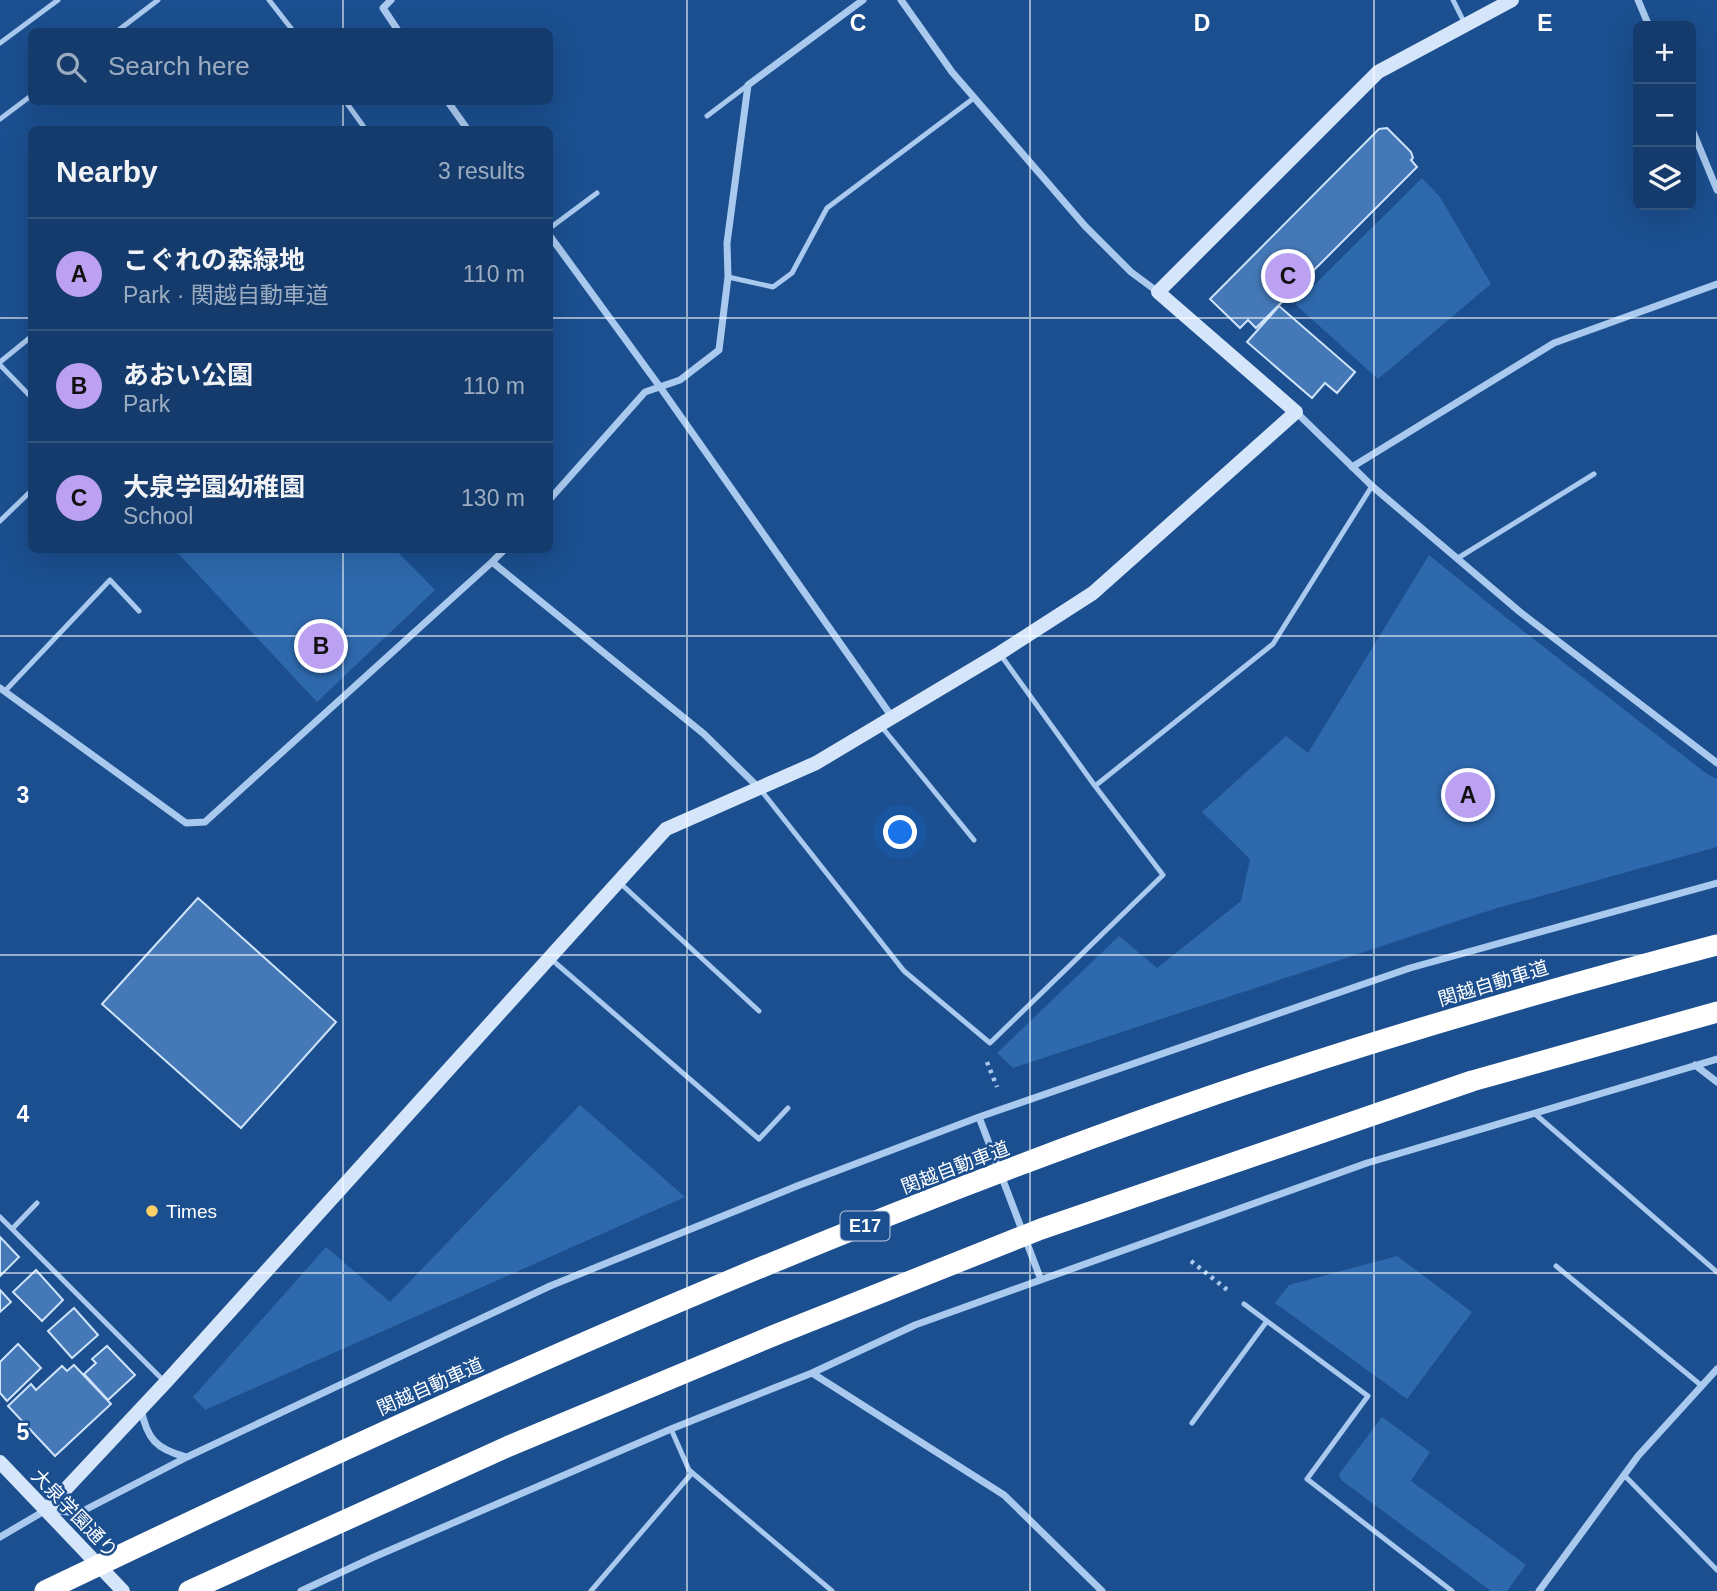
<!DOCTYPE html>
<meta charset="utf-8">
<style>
body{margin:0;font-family:Arial,"Noto Sans JP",sans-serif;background:#214673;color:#f1f3f6}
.controls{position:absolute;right:21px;top:21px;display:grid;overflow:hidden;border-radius:10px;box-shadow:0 7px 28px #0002}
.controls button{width:63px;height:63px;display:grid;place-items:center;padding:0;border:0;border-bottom:2px solid #33557e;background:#143b6b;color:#f1f3f6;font:35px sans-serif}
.you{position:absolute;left:901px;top:833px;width:24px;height:24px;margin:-18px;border:5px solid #fff;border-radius:50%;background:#1a73e8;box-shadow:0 0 0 10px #1a73e833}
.badge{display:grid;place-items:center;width:46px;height:46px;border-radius:50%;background:#bca0f2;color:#111;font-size:23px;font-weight:700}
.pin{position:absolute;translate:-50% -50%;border:4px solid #fff;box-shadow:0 2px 7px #0006}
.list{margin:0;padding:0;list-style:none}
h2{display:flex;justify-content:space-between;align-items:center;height:91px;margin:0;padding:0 28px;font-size:30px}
h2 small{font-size:23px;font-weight:400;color:#9dadc1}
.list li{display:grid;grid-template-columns:46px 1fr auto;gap:21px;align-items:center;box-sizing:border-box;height:112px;padding:0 28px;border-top:2px solid #33557e}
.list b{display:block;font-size:26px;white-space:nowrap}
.list p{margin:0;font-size:23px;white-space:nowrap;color:#9dadc1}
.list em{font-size:23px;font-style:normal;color:#9dadc1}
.icon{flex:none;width:38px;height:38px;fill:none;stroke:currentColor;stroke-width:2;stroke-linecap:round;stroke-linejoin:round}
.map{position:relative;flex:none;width:1717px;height:1591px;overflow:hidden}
.search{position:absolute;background:#143b6b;box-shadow:0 7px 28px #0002;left:28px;top:28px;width:525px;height:77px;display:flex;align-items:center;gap:18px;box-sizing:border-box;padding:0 24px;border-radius:10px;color:#9dadc1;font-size:26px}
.panel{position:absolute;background:#143b6b;box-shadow:0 7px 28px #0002;left:28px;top:126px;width:525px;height:427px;border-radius:10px}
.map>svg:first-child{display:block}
</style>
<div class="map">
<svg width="1717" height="1591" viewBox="0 0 1717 1591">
<rect width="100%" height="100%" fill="#1b4f8f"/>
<path fill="#2e69ad" d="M1422 178 1440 197 1491 284 1378 379 1295 304Z
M175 550H396L435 590 317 702Z
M1429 555 1504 616 1707 774 1717 779V847L1494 909 1013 1068 997 1053 1119 936 1157 968 1241 901 1250 859 1202 812 1286 736 1308 753Z
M580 1105 685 1197 205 1410 193 1397 326 1247 390 1302Z
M1397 1256 1472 1312 1407 1399 1275 1303 1289 1285Z
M1382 1417 1430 1452 1411 1481 1526 1565 1507 1591H1491L1341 1480 1339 1474Z"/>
<path fill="#4478b7" stroke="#cfe3fa" stroke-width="2" d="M1387 128 1411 152 1413 158 1411 160 1417 167 1256 328 1248 320 1240 328 1210 299 1379 129Z
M1279 306 1355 372 1337 393 1325 383 1312 398 1247 342Z
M198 898 336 1022 241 1128 102 1004Z
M0 1237 19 1257 0 1276Z
M36 1270 63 1300 42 1321 13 1292Z
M0 1290 11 1302 0 1312Z
M74 1308 98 1335 72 1358 48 1331Z
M18 1344 41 1368 7 1401 0 1393V1362Z
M107 1346 135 1375 108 1400 84 1374 96 1363 92 1359Z
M74 1365 111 1404 55 1456 8 1406 31 1384 36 1390 62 1366 67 1371Z"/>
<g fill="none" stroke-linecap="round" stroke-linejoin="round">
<path stroke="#a9c9ee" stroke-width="4.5" stroke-dasharray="3.5 5" stroke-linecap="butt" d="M987 1062 997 1087
M1191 1261 1230 1292"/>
<path stroke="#a9c9ee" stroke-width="5" d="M269 0 294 32
M1453 0 1464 22
M116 32 158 0
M0 43 58 0
M346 102 366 130
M707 116 748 85
M0 119 32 95
M550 228 597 193
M728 277 773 287 792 273 827 208 974 98
M0 362 32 336
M0 365 32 398
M0 521 32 490
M1458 558 1594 474
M5 691 110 580 139 611
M881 726 974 840
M1095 786 1273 644 1372 486
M760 789 904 971 990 1043 1163 875 1095 786 1000 654
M620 883 759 1011
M551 959 759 1139 788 1108
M1534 1113 1717 1272
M0 1217 164 1381
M12 1229 37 1203
M1556 1266 1702 1386
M1244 1304 1368 1396 1307 1479 1452 1591
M1192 1423 1267 1321
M671 1429 689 1470 832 1591
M1624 1475 1717 1570
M591 1591 692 1473"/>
<path stroke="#a9c9ee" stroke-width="7" d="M391 0 383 8 399 32
M901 0 952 72 1085 226 1131 272 1158 292
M1638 0 1649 26
M448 102 468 130
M1691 127 1717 190
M550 236 660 387 892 717
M1296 412 1372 486 1520 612 1717 763
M1352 467 1554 343 1717 284
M550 499 645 392 680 380 719 350 728 277 727 243 748 85 863 0
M492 562 504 550
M0 688 186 823 205 822 492 562 704 734 759 788
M1695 1065 1717 1082
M979 1117 1041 1280
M812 1373 1004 1495 1102 1591
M141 1409C147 1439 156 1449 186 1457
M0 1537 46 1510 79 1513 187 1457 550 1286 797 1186 979 1117 1410 968 1717 883
M301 1591 374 1557 671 1429 812 1373 915 1325 1367 1163 1717 1059
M1539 1591 1638 1456 1717 1369"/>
<path stroke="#d6e6fa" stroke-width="14" d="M0 1462 123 1591
M46 1510 166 1382 666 829 816 763 1000 653 1093 593 1296 412 1158 292 1378 72 1512 0"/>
<path stroke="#fff" stroke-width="21" d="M45 1591C414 1414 787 1245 1173 1109 1352 1046 1534 993 1717 945
M189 1591 509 1446 775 1335 1041 1229 1472 1081 1717 1012"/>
</g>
<path fill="none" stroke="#fff" stroke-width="2" stroke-opacity="0.55" d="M343 0V32M687 0V1591M1030 0V1591M1374 0V1591M343 102V130M0 318H32M550 318H1717M343 550V1591M0 636H1717M0 955H1717M0 1273H1717"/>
<circle fill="#ffd166" stroke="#1b4f8f" stroke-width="2.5" cx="152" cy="1211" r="7"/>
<g text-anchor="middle" stroke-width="5" stroke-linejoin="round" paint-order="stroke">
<rect fill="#1b4f8f" stroke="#bbcadd" stroke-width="2" x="840.5" y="1211.5" width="49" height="29" rx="5"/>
<g font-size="18" font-weight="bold" fill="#fff">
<text x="865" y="1232">E17</text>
</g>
<g font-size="19" fill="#fff" stroke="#1b4f8f">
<text transform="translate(1493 983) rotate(-17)" y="7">関越自動車道</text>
<text transform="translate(955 1167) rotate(-21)" y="7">関越自動車道</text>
<text transform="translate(430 1386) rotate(-24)" y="7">関越自動車道</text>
<text transform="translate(75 1513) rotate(46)" y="7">大泉学園通り</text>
</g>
<g font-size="19" fill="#fff" stroke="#1b4f8f" text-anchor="start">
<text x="166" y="1218">Times</text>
</g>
</g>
<g font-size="23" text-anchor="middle" font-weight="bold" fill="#fff" stroke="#1b4f8f" stroke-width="5" stroke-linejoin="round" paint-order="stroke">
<text x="858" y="31">C</text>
<text x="1202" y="31">D</text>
<text x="1545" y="31">E</text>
<text x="23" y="803">3</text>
<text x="23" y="1122">4</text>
<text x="23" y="1440">5</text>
</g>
</svg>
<div class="controls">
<button>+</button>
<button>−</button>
<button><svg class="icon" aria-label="layers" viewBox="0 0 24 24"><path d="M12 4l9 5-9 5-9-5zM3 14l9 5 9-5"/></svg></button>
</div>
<div class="you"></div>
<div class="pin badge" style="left:1468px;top:795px">A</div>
<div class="pin badge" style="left:321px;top:646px">B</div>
<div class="pin badge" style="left:1288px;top:276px">C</div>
<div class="search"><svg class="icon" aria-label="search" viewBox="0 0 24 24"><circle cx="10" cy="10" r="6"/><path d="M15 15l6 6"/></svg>Search here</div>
<section class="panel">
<h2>Nearby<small>3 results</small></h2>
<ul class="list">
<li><span class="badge">A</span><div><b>こぐれの森緑地</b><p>Park · 関越自動車道</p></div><em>110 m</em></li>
<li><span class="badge">B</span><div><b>あおい公園</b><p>Park</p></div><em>110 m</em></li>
<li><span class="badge">C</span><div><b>大泉学園幼稚園</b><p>School</p></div><em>130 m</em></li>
</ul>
</section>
</div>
